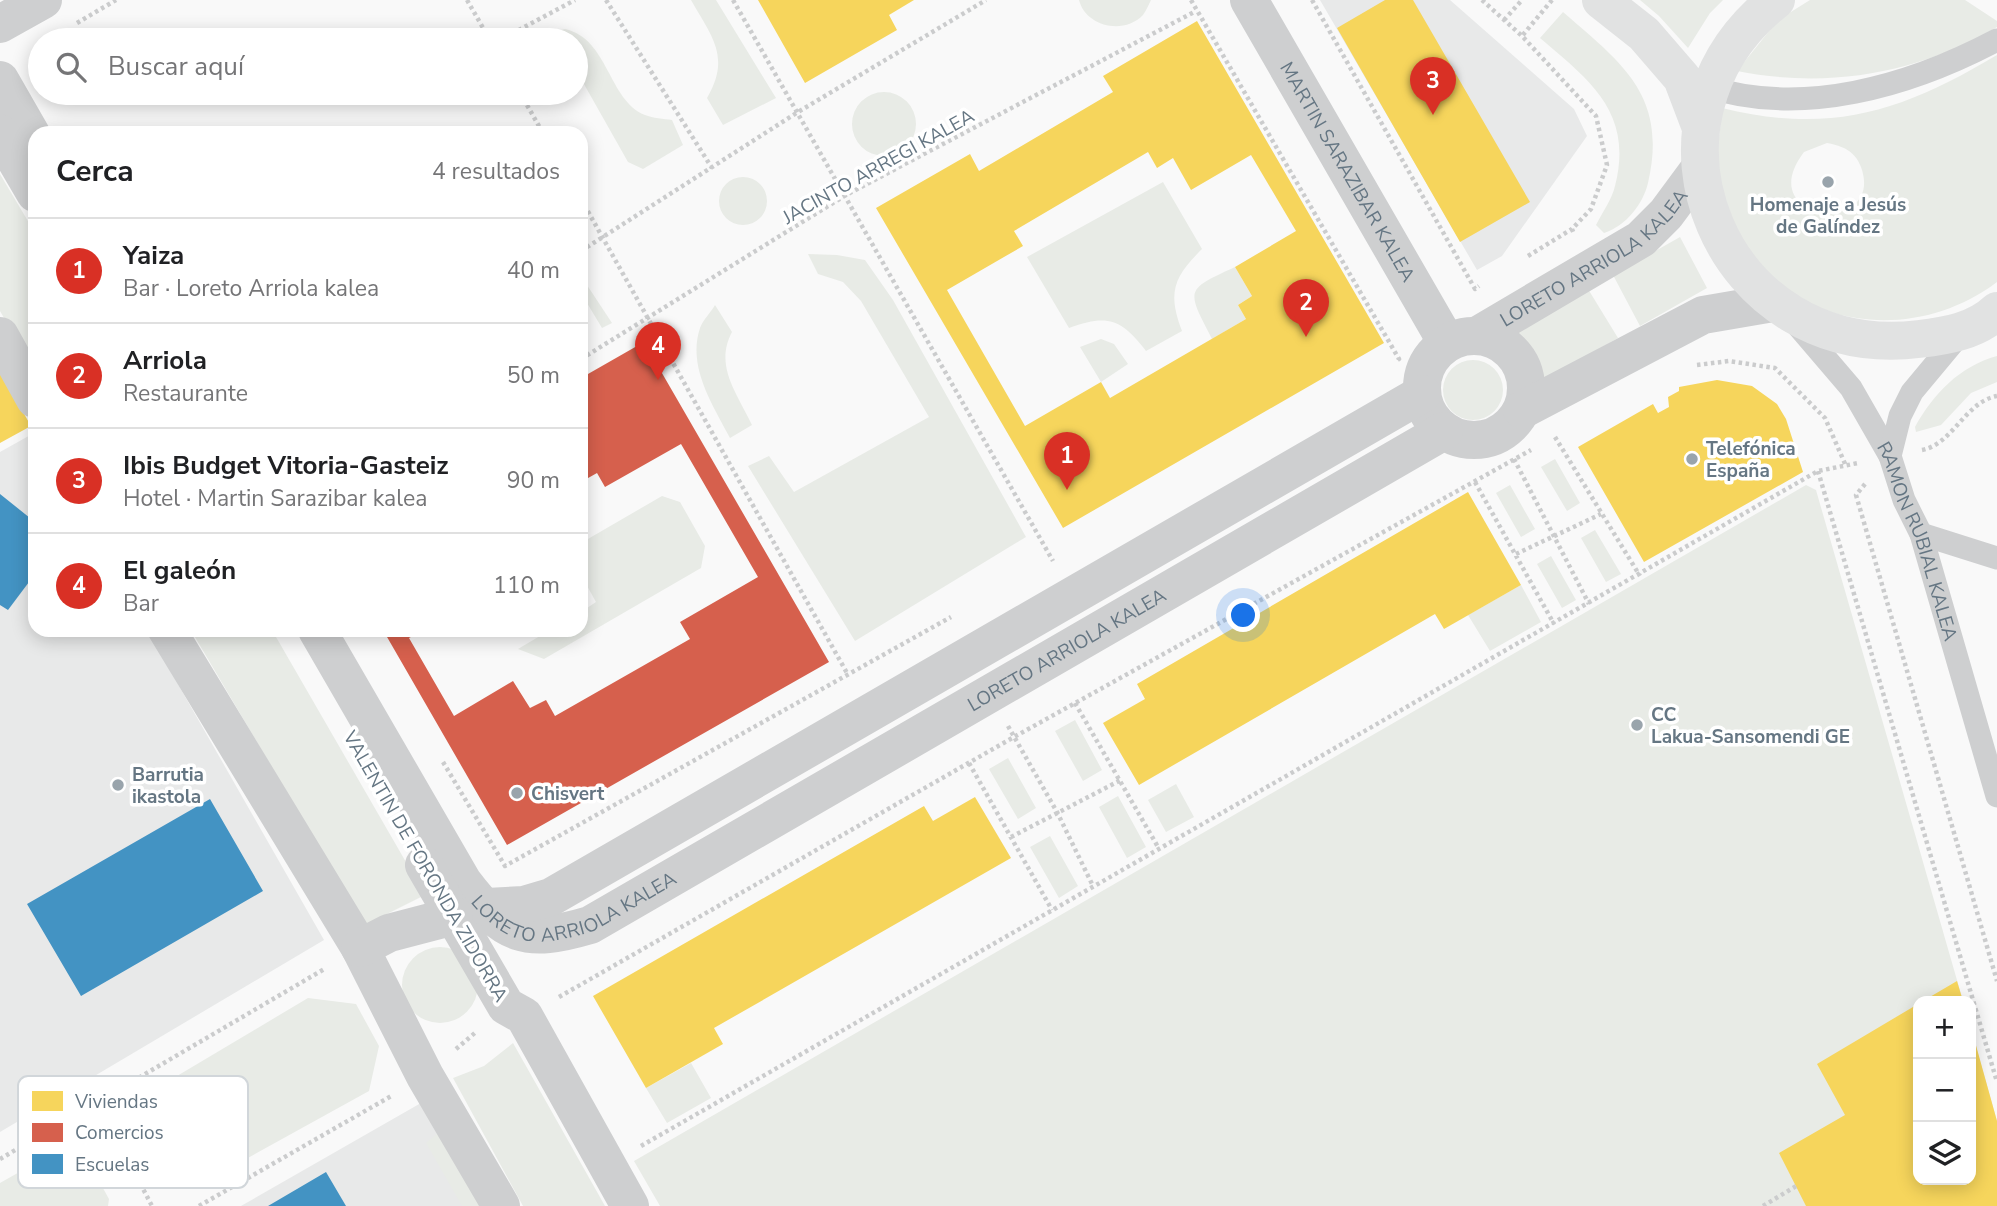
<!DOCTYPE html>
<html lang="es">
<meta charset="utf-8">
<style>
body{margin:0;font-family:"Nunito Sans",sans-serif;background:#f6f6f6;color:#202124}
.controls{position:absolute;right:21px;bottom:21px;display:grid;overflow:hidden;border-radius:14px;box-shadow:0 4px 18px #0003}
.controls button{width:63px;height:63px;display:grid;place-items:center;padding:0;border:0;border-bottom:2px solid #e0e0e0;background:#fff;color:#202124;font:35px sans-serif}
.you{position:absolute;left:1244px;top:616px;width:24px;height:24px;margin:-18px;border:5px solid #fff;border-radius:50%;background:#1a73e8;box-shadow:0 0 0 10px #1a73e833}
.badge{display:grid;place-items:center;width:46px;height:46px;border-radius:50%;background:#d93025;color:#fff;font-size:23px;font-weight:700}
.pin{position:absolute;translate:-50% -58px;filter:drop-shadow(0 2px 4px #0008)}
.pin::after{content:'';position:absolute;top:37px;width:24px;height:21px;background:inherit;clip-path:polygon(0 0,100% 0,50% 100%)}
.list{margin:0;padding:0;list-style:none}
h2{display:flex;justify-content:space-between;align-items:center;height:91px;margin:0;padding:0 28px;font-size:30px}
h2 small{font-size:23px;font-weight:400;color:#757577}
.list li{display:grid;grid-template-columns:46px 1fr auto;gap:21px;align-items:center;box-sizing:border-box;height:105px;padding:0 28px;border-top:2px solid #e0e0e0}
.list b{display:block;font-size:26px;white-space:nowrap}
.list p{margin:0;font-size:23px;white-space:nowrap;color:#757577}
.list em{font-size:23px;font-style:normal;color:#757577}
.icon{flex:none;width:38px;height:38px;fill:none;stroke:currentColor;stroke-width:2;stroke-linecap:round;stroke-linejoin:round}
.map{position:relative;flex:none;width:1997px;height:1206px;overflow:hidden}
.search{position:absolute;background:#fff;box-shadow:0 4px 18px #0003;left:28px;top:28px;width:560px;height:77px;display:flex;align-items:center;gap:18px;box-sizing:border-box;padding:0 24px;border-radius:38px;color:#757577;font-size:26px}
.panel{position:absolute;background:#fff;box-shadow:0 4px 18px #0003;left:28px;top:126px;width:560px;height:511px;border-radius:21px}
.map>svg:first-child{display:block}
</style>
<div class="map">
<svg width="1997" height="1206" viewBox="0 0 1997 1206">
<rect width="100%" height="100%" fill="#f9f9f9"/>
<path fill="#e8e9e9" d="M1320 0H1450L1574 109 1587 136 1502 256 1477 270Z
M34 433 35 630H147L324 940 0 1132V452Z
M421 1103 480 1206H241Z"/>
<path fill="#e8ebe6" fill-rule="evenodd" d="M691 0H716L776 98 723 125 707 98C731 57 712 37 691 0Z
M1079 0H1151C1149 4 1146 11 1143 15 1124 35 1086 27 1079 0Z
M1640 0H1723L1710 13 1688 48 1659 16Z
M1810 0H1965L1997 21V27C1917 74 1828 89 1737 71L1778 20Z
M1563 12C1623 64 1668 96 1648 183 1643 204 1626 226 1604 233L1596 225C1602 213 1612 199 1615 186 1634 112 1589 80 1540 38Z
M565 29C609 39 608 100 645 115 653 118 664 119 672 120L683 145 643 169 628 162 576 70V40H559L554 32Z
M1997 55V282C1906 351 1768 326 1730 212 1726 200 1718 185 1718 172 1716 151 1721 128 1722 108 1832 135 1903 111 1997 55ZM1827 143C1843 146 1855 151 1861 167 1886 236 1750 223 1804 152Z
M852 124a32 32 0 1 1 64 0a32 32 0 1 1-64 0Z
M0 174 35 233V371L0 311Z
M719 201a24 24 0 1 1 48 0a24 24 0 1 1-48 0Z
M1163 182 1202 249C1174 277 1167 292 1182 331L1146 351C1121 319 1108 314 1069 328L1027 257Z
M1680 237 1707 288 1640 326 1613 275Z
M808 254 837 255 865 260 893 300 1026 537 855 641 748 466 769 456 794 492 929 417 861 301 843 282 818 274Z
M1235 267 1252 296 1238 305 1246 319 1212 339C1186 289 1185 290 1235 267Z
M581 276 612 323 602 328 581 293Z
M1588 289 1618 338 1539 383 1526 350 1509 333Z
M715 305 732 332C714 366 737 393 752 425L730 438C713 405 687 367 700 328 703 320 711 312 715 305Z
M1101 339 1114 344 1128 364 1101 382 1080 347Z
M1997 356V382L1971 393 1941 425 1916 432 1915 427C1933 394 1960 366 1997 356Z
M1443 390a30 30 0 1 1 60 0a30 30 0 1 1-60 0Z
M1555 459 1580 503 1567 511 1541 467Z
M1510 485 1535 529 1521 537 1496 493Z
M1806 485 1816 490 1963 1001H1918V1180H1971V1029L1997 1121V1206H660L634 1161Z
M662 496 680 502 705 546 701 568 544 659 518 649 550 630H581V612L596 602 581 575V543Z
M1595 530 1621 574 1606 582 1581 538Z
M1551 556 1576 600 1562 608 1537 564Z
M1521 585 1541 622 1490 651 1468 615Z
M194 630H272L425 895 365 925 192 632Z
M1075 720 1102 770 1083 781 1055 731Z
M1008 758 1036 808 1018 819 989 769Z
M1176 784 1194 817 1166 832 1148 800Z
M1118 796 1146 847 1127 858 1099 807Z
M1050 836 1078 886 1059 898 1030 847Z
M402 985a38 38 0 1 1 76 0a38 38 0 1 1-76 0Z
M308 998 356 1004 379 1046 369 1091 226 1170 185 1159 166 1126 177 1076Z
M513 1043 605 1206H523L453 1078 484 1066Z
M691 1063 711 1098 667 1123 646 1088Z
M438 1133 480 1206H462L426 1143Z
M53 1153 89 1163 109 1199 108 1206H0V1183Z"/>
<path fill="#f6d55c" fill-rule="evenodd" d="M758 0H914L889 15 897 30 805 83Z
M1385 0H1413L1530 202 1460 242 1337 28Z
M1197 21 1384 343 1063 528 876 208 970 154 979 171 1113 92 1103 76ZM1148 152 1157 168 1173 158 1191 190 1251 155 1296 231 1235 267 1252 296 1238 305 1246 319 1110 398 1101 382 1025 426 947 290 1023 246 1014 231Z
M0 372 31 426 0 443Z
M1717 380 1752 386 1777 404 1786 419 1803 472 1644 562 1578 447 1653 404 1658 413 1669 407 1668 397 1679 391V387Z
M1468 492 1521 585 1444 629 1435 614 1139 785 1103 723 1145 699 1137 684Z
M975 797 1011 858 714 1028 723 1044 646 1088 593 996 924 806 933 821Z
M1957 981 1963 1001H1923Z
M1918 1004V1180H1971L1972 1031 1997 1121V1206H1806L1779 1153 1845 1115 1817 1064Z"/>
<path fill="#d6604d" d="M644 342 829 662 507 845 383 630H424L409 638 454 716 513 681 530 708 546 700 555 716 690 639 680 622 758 577 681 444 605 487 597 473 581 482V378Z"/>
<path fill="#4393c3" d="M0 494 35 522V574L8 610 0 605Z
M210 799 263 891 81 996 27 904Z
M326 1172 346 1206H268Z"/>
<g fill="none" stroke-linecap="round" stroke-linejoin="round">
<path stroke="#cbcccd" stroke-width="4.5" stroke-dasharray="3.5 3.5" stroke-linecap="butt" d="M467 0 490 40
M606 0 712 168
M733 0 1053 561
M1191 0 1399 359 1396 361
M1312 0 1475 289 1479 286
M1482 0 1522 36
M1552 0 1522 36 1596 116 1607 165 1591 209 1572 229 1574 234
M1504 20 1522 0
M77 23 116 0
M500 40 575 0
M520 93 543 133
M581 199 847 673
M581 251 798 112 986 0
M1528 256 1572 229
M581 359 846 195 1196 11
M1697 365 1729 361 1775 368 1825 418 1846 466
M1555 437 1640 576
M1922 450C1953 444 1965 402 1997 396
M1514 459 1589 604
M1818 471 1997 1082
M1475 482 1554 624
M1865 484 1856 495 1997 981
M1516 554 1601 514
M1075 703 1158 847
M1008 726 1057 812 1093 886
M443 762 505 866 951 617
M969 763 1052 910
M1011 837 1121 780
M559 997 1014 737 1531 450
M456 1049 476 1032
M98 1103 152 1206
M641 1146 1818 471 1858 463
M0 1159 326 968
M199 1206 393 1095
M1763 1206 1798 1185"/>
<g stroke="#cecfd0" stroke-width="23">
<path d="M1705 86C1802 118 1910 86 1997 40"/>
<path id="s1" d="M1792 319 1851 388 1890 456 1904 500 1921 534 1997 796"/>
<path d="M1890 456 1900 416 1912 392 1962 332"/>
<path d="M1921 534 1997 558"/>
</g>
<g stroke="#cecfd0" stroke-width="38">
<path id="s2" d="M1249 0 1447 343"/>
<path d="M0 24 43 0"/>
<path d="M0 80 35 141"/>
<path d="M0 133 35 193"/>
<path id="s3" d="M1478 335 1641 239 1666 214 1700 168"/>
<path d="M0 336 35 399"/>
<circle cx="1474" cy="388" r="52"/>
<path d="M1522 410 1703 315 1773 303"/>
<path d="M167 630 360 948 425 1076 501 1206"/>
<path id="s4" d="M317 630 463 882C505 937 525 944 590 925L1444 431"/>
<path d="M424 865 506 1006 524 1016 630 1206"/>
<path d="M487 907 524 905 551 897 1422 394"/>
<path d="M360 948 389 933 454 916"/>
</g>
<path stroke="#e1e2e2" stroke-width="38" d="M1601 0 1644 34 1682 78 1701 128
M1776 0C1620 123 1722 363 1919 339 1946 336 1976 331 1997 311"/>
</g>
<g fill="#99a4ac" stroke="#fff" stroke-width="2.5">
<circle cx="1828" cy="182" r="7"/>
<circle cx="1692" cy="459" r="7"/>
<circle cx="1637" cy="725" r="7"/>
<circle cx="118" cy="785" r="7"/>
<circle cx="517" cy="793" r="7"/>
</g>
<g text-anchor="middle" stroke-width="7" stroke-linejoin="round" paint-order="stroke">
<g font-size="19" fill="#657683" stroke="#fff">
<text transform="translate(878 166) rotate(-29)" y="7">JACINTO ARREGI KALEA</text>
<text dy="7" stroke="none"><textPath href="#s2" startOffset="198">MARTIN SARAZIBAR KALEA</textPath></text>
<text dy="7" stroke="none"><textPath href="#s3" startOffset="140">LORETO ARRIOLA KALEA</textPath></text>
<text dy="7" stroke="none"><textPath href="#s1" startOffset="259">RAMON RUBIAL KALEA</textPath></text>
<text dy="7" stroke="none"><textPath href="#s4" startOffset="990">LORETO ARRIOLA KALEA</textPath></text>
<text transform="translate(426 866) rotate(60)" y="7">VALENTIN DE FORONDA ZIDORRA</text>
<text dy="7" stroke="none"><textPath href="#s4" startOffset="424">LORETO ARRIOLA KALEA</textPath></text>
</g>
<g font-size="19" font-weight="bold" fill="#657683" stroke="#fff" text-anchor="start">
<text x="1828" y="211" text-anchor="middle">Homenaje a Jesús<tspan x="1828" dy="22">de Galíndez</tspan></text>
<text x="1706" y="455">Telefónica<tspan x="1706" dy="22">España</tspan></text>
<text x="1651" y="721">CC<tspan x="1651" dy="22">Lakua-Sansomendi GE</tspan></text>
<text x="132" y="781">Barrutia<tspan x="132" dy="22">ikastola</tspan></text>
<text x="531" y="800">Chisvert</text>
</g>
</g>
<rect x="18" y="1076" width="230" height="112" rx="10" fill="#fff" stroke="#d1d6da" stroke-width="2"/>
<rect x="32" y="1091" width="31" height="20" fill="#f6d55c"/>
<rect x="32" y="1123" width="31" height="19" fill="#d6604d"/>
<rect x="32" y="1154" width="31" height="20" fill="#4393c3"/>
<g font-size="19" fill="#657683">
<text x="75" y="1108">Viviendas</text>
<text x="75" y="1139">Comercios</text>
<text x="75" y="1171">Escuelas</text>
</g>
</svg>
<div class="controls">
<button>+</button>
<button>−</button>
<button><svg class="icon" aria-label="layers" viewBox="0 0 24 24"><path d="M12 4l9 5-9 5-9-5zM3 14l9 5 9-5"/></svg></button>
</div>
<div class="you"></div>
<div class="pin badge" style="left:1067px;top:490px">1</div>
<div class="pin badge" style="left:1306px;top:337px">2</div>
<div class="pin badge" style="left:1433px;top:115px">3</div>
<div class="pin badge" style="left:658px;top:380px">4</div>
<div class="search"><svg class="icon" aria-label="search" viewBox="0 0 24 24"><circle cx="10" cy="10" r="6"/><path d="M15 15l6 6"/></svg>Buscar aquí</div>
<section class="panel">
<h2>Cerca<small>4 resultados</small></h2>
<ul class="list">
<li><span class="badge">1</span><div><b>Yaiza</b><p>Bar · Loreto Arriola kalea</p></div><em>40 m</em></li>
<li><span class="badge">2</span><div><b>Arriola</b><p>Restaurante</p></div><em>50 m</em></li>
<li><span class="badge">3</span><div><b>Ibis Budget Vitoria-Gasteiz</b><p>Hotel · Martin Sarazibar kalea</p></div><em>90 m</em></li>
<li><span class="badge">4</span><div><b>El galeón</b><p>Bar</p></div><em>110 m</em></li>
</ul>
</section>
</div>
